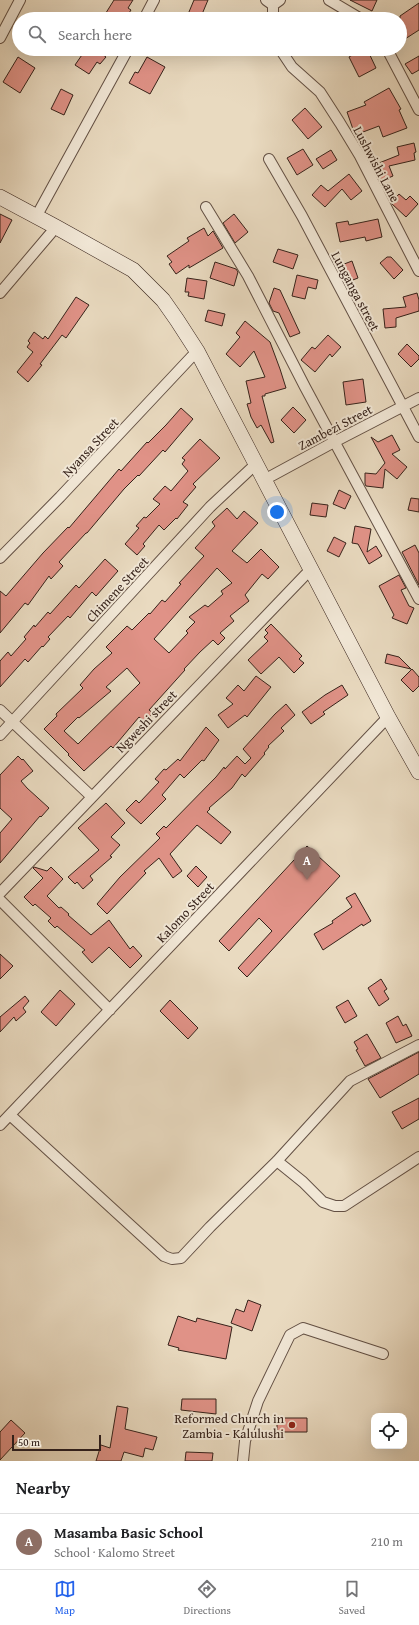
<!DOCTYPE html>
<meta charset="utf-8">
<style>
body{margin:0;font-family:"Gentium Book Plus",serif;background:#f2f2f2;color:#202124}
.controls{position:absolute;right:12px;bottom:12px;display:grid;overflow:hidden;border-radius:8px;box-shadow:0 4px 16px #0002}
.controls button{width:36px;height:36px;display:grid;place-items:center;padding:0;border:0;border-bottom:1px solid #e0e0e0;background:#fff;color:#202124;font:20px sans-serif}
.scale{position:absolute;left:12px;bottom:10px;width:89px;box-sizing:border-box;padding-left:4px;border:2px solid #36221a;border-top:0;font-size:11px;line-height:14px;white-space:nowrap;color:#36221a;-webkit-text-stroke:3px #f1e7d6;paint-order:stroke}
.you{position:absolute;left:277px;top:512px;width:14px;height:14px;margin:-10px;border:3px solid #fff;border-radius:50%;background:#1a73e8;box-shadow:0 0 0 6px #1a73e833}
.badge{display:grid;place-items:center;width:26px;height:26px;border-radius:50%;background:#2563eb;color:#fff;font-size:13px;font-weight:700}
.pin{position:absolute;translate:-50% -33px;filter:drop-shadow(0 1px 2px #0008)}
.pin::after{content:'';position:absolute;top:21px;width:14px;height:12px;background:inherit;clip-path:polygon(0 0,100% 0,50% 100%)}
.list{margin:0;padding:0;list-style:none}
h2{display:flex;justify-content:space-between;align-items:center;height:52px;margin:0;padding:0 16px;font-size:17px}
h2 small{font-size:13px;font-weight:400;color:#757577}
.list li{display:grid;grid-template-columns:26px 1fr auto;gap:12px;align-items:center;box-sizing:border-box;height:56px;padding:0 16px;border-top:1px solid #e0e0e0}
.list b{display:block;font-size:15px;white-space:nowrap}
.list p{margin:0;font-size:13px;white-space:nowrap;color:#757577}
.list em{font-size:13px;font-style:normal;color:#757577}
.icon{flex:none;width:22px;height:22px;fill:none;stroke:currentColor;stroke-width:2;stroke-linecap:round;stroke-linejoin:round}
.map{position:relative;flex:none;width:419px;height:1461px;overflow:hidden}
.search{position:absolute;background:#fff;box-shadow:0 4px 16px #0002;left:12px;right:12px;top:12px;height:44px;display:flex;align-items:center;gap:10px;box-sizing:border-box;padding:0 14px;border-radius:22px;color:#757577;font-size:15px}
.sheet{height:108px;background:#fff}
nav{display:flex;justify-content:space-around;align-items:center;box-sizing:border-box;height:56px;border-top:1px solid #e0e0e0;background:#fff;font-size:11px;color:#757577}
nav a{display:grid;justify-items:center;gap:2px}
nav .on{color:#2563eb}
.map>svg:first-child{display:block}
</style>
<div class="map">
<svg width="419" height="1461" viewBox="0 0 419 1461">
<rect width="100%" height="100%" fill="#e9dac0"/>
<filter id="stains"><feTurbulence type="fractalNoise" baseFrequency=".005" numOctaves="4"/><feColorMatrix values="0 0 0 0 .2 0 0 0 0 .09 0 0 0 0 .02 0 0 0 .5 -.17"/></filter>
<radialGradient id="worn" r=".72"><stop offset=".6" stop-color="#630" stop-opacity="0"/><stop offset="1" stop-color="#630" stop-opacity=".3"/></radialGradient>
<path fill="#e09287" stroke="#36221a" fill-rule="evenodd" d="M114 0H133L128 8 131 10 125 19H109L104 16Z
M194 0H208L200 19H186Z
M350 0H377L372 11Z
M419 3V30L405 39 400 32V16Z
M86 49H106L102 54 106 57 100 64 97 62 89 74 75 65Z
M363 49H367L376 68 359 77 349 57Z
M419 56V70L412 74 405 64Z
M18 57 35 68 20 93 3 82Z
M147 57 165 67 150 94 129 83 135 72 138 73Z
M389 88 401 109 399 110 407 128 383 137 379 126 355 135 347 112 366 105 364 102Z
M61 89 73 95 64 115 51 109Z
M305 108 322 127 308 139 292 120Z
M414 143 416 152 414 153 415 160 389 166 393 176 381 181 374 165 399 155 397 147Z
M303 149 313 165 297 175 287 158Z
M331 150 337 160 323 169 316 159Z
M349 174 362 191 351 200 342 189 325 207 312 195 321 185 328 191Z
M399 194 406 200 410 196 418 204 406 217 391 203Z
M0 214 12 220 0 243Z
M234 214 248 232 235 243 223 223Z
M378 219 382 237 366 241 365 237 340 242 336 223 348 221 349 225Z
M204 228 208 236 213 231 223 248 189 268V265L176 274 169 264 172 262 167 256 189 241 187 238Z
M278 249 298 255 293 269 273 262Z
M387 257H391L403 270 394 279 380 263Z
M352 261 358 278 345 283 339 266Z
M215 262 236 269 238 272 234 286 210 278Z
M297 275 318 280 316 289 308 287 305 299 292 296Z
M187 278 207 281 204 299 188 296 189 292H185Z
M274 288 280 290 300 333 290 337 279 313 273 311 269 303Z
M417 293 419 300V311L396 318V327L385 328 383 309 406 307 403 297Z
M76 297 89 305 66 338 62 335 40 364 42 365 28 382 17 372 33 352 27 347 30 343 28 341 34 332 43 339 45 336 48 339Z
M208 310 225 314 222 326 205 321Z
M245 321 270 342 280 369 286 388 265 394V396H262L274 442 271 443 261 425 257 428 251 417 247 404 251 403 246 381 265 377 254 351 240 367 226 354 240 337 236 333Z
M328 335 341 347 332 357 330 354 315 372 301 360 312 347 315 349Z
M407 344 419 356V359L411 367 398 354Z
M363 379 366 402 346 405 343 382Z
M293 407 306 420 294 433 281 420Z
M181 408 193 419 165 452 163 450 139 476 138 475 124 489 87 533H86L59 562 63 566 51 579 49 576 28 605 25 603 0 633V591L6 596 43 553 68 527 69 528 119 469 121 471 147 442 148 443 166 425Z
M392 435 400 450 392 454 407 467 397 479 385 469 383 488 366 486 365 484V473L376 474 385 463 371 437 378 442Z
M200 439 220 458 193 484 196 487 183 502 188 505 177 519 176 518 164 530 159 525 143 544 145 546 137 555 125 544 139 528 136 526 144 517 146 518 160 504 153 499 165 486 171 491 188 471 182 464 185 460 182 458Z
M339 490 351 496 345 509 333 504Z
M411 498 419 499V512L408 510Z
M312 503 328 505 326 517 310 515Z
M227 508 237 519 244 511 258 523 232 551 247 563 261 549 279 567 268 579 262 574 245 595 249 601 230 616 234 621 220 633 225 638 218 645 213 640 200 652 184 669 185 670 149 710 153 713 145 722 139 717 113 748 111 746 84 771 68 755 69 754 44 729 57 716 56 714 83 688 80 685 94 669 112 653 106 647 127 626 132 630 149 613 150 614 162 600 165 602 181 584 179 583 204 556 195 548 215 526 212 522ZM217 568 232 583 221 591 223 594 208 607 205 605 189 617 195 622 186 631 188 633 169 653 154 639ZM127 668 140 683 78 744 64 731 78 717 79 718 111 691 106 687Z
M355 526 371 529 367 552 376 546 382 556 369 564 358 544 352 543Z
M334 537 346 543 339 557 327 551Z
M415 545 419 553V585L402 552Z
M105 559 118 571 96 596 92 592 70 618 68 616 48 637 50 639 43 647 42 646 28 662 25 659 0 687V661L8 652 11 656 26 639 24 637 34 625 35 627 48 612 50 614 76 585 79 588Z
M399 575 406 588 401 590 409 606 414 608 407 624 392 618 394 615 379 586Z
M271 624 302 656 299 659 304 663 294 673 279 657 261 674 248 660 268 641 264 637 268 633 265 630Z
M387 654 399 657 411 669 385 663Z
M412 669 419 677V686L413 692 401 680Z
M256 676 271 687 247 717 245 715 228 728 218 715 233 704 226 698 238 685 244 691Z
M342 685 348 695 323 712 325 714 311 724 302 712 325 695Z
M286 704 295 715 281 728 284 731 268 746 269 747 264 753 265 754 245 777 242 774 232 788 209 808 210 809 207 812 231 832 221 844 197 825 170 854 182 871 173 878 159 858 144 871 146 873 107 914 97 904 120 877 160 838 156 834 164 826 166 828 216 777 224 767 225 769 237 756 245 764 251 758 243 749 275 714Z
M206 727 219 740 204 761 202 760 184 778 180 774 162 795 166 799 141 824 126 810 136 800 139 803 159 782 155 779 164 769 166 770 178 759 180 761Z
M18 756 22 760 23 759 33 771 21 781 27 788 49 808 41 817 40 816 0 863V833L12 819 0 808V775Z
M106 803 125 823 111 837 120 845 110 856 112 857 90 876 93 880 83 889 77 882 75 884 68 877 99 850 78 828Z
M307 846 340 876 247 977 238 968 272 931 259 918 229 951 219 941Z
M196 866 207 877 198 887 187 876Z
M34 867 47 871 51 867 63 879 47 896 59 908 61 907 69 914 68 915 91 935 109 920 130 949 133 946 142 956 130 968 109 947 92 963 82 952 85 950 57 926 55 928 48 921 51 918 35 904 33 906 24 897 43 878 33 868Z
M355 893 371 921 363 926 362 924 323 950 314 934 333 923 332 921 352 907 346 898Z
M0 954 13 966 0 979Z
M381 979 387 989 384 991 389 999 379 1006 368 988Z
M60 990 75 1004 56 1026 41 1012Z
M25 996 29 1001 23 1008 26 1012 16 1021 14 1017 0 1032V1017Z
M170 1000 198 1028 188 1039 160 1011Z
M348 1000 357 1016 345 1023 336 1007Z
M398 1016 403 1026 406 1024 412 1036 396 1043 386 1023Z
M367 1034 381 1058 365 1066 356 1050 358 1049 354 1042Z
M419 1052V1074L380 1098 368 1079Z
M419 1098V1119L402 1129 392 1112Z
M248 1300 261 1305 252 1331 231 1323 236 1309 244 1312Z
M178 1316 196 1322 197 1318 232 1327 226 1359 178 1350 179 1348 168 1345Z
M182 1399H216V1414L181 1410Z
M117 1406 128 1408 125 1429 157 1437 153 1450 145 1448 143 1457 124 1452 121 1461H96L101 1445 110 1448Z
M277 1418H307V1432H277Z
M11 1420 25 1433 0 1460V1432Z
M186 1452 213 1453 212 1461H185Z"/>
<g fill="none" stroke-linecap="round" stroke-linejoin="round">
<g stroke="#635044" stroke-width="12">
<path id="street" d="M266 0 273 5 280 0
M329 0 361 19
M273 5V19
M144 19 154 0
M0 38 20 0
M280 49 292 67 320 92 340 123 360 156 419 271
M387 49 419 110
M269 159 302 216 419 437
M206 207 248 276 305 387 419 599
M36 217 128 49
M0 293 56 227
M264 480 334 442 419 398
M0 558 60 497 197 351
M0 710 92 797
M0 735 210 507 256 464
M0 893 311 569
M0 900 110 1010
M10 1115 164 1256 172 1259 181 1258 210 1227 277 1161 350 1081 419 1045
M0 1125 388 717
M277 1161 303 1182 323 1202 335 1206H344L419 1157
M243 1461 245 1441 258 1401 290 1335 303 1328 383 1354"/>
</g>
<g stroke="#36221a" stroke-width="16">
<path id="secondary" d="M0 197 56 227 133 270 163 300 177 320 197 351 388 717 419 772"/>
</g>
<use href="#street" stroke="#f1e7d6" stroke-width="10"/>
<use href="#secondary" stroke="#f1e7d6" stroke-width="15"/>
</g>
<circle fill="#8f2418" stroke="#f1e7d6" stroke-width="1.5" cx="292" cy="1425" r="4"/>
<g text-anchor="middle" stroke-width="4" stroke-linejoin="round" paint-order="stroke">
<g font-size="13" fill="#36221a" stroke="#f1e7d6">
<text transform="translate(377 164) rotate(62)" y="5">Lushwishi Lane</text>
<text transform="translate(356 291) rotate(62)" y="5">Lunganga street</text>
<text transform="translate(335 427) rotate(-28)" y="5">Zambezi Street</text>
<text transform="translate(90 447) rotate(-47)" y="5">Nyansa Street</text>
<text transform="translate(117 589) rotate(-47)" y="5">Chimene Street</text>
<text transform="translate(146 721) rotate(-46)" y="5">Ngweshi street</text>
<text transform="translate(185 912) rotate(-47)" y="5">Kalomo Street</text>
</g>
<g font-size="13" fill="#36221a" stroke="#f1e7d6" text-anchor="end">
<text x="284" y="1423">Reformed Church in<tspan x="284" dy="15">Zambia - Kalulushi</tspan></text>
</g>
</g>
<rect width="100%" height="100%" filter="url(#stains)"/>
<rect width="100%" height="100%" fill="url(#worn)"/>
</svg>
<div class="controls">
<button><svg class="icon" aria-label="locate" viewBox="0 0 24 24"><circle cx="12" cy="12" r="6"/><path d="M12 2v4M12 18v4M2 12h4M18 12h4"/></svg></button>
</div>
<div class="scale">50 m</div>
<div class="you"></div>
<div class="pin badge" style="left:307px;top:880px;background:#8d6e63">A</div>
<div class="search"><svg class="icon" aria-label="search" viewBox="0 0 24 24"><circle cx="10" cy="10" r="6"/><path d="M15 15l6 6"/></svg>Search here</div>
</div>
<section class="sheet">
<h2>Nearby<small></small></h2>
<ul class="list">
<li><span class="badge" style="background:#8d6e63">A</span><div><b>Masamba Basic School</b><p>School · Kalomo Street</p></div><em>210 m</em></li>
</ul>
</section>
<nav>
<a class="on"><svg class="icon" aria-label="map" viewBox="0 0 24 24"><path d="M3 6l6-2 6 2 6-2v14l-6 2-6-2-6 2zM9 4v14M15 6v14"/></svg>Map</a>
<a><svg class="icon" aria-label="directions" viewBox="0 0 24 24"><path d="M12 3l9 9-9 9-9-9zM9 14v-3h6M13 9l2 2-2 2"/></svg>Directions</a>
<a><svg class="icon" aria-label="saved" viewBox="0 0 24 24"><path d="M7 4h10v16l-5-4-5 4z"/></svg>Saved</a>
</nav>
